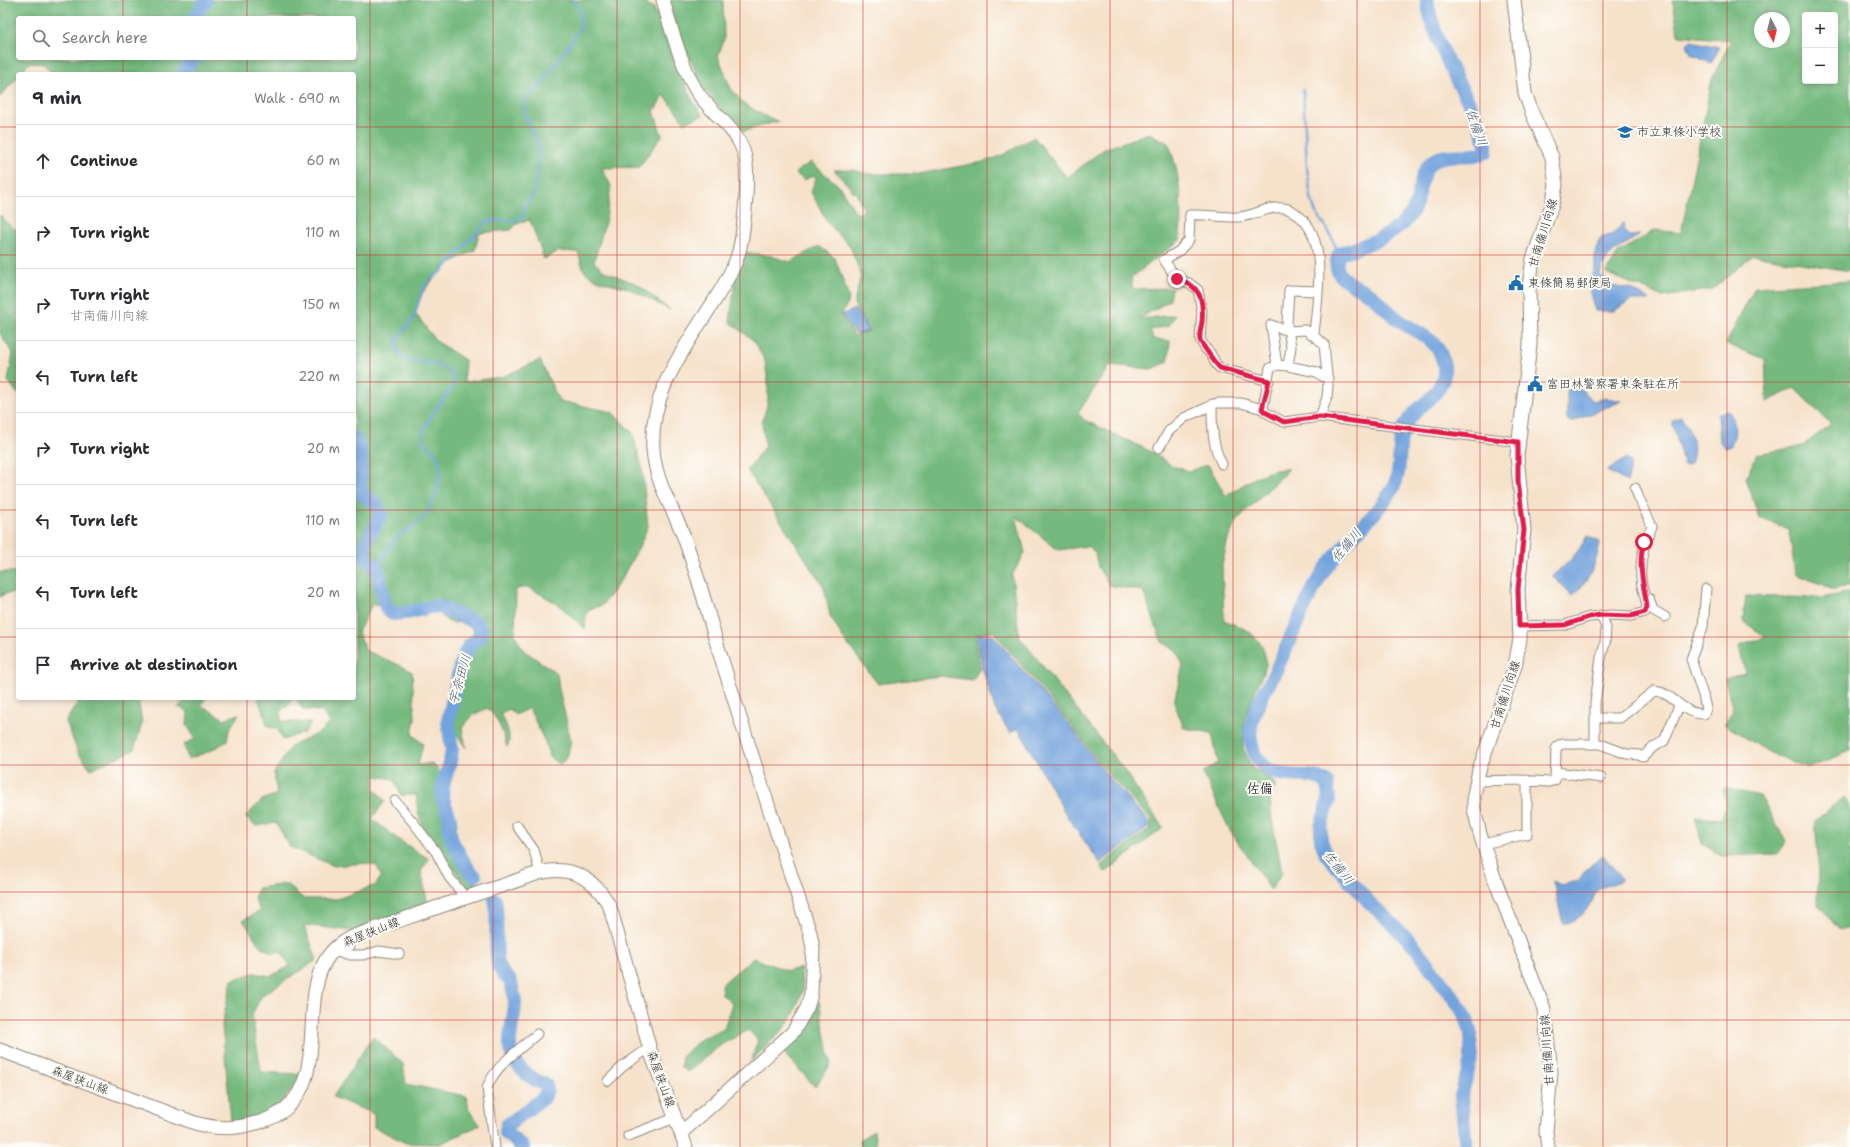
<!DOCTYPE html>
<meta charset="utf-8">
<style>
body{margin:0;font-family:"Shantell Sans","Klee One",sans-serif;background:#f7f7f7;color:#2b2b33}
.controls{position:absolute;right:12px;top:12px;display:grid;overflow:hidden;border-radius:4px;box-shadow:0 2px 6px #0003}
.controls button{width:36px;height:36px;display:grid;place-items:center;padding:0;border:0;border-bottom:1px solid #e1e1e2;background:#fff;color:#2b2b33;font:20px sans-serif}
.compass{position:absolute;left:1754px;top:12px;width:36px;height:36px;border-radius:50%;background:#fff;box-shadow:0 2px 6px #0003;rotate:173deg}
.stop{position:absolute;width:12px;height:12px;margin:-9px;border:3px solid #e11d48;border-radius:50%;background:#fff}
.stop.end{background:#e11d48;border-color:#fff;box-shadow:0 1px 4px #0008}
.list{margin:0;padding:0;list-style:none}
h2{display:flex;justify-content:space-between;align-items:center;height:52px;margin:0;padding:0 16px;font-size:17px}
h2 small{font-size:13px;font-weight:400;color:#7c7c81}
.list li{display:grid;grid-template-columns:26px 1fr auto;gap:12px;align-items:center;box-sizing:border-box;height:72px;padding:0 16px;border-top:1px solid #e1e1e2}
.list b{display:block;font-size:15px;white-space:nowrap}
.list p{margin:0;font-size:13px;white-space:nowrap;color:#7c7c81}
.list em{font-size:13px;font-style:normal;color:#7c7c81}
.icon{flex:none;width:22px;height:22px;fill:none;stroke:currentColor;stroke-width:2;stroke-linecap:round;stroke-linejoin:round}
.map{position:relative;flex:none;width:1850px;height:1147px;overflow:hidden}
.search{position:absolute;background:#fff;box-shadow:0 2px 6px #0003;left:16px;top:16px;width:340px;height:44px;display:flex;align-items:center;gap:10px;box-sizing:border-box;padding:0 14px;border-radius:4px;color:#7c7c81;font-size:15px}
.panel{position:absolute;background:#fff;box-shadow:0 2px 6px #0003;left:16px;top:72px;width:340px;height:628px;border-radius:4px}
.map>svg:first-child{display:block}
</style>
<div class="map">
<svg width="1850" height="1147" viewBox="0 0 1850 1147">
<rect width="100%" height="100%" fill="#fdfcf7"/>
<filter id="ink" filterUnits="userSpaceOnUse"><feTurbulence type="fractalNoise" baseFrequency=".025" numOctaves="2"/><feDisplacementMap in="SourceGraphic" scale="8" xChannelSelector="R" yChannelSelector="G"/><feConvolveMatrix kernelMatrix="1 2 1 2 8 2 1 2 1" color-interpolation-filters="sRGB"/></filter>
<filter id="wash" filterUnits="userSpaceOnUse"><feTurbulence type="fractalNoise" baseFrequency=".012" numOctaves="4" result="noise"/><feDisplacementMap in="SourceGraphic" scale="16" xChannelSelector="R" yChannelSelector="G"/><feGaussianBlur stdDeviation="0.9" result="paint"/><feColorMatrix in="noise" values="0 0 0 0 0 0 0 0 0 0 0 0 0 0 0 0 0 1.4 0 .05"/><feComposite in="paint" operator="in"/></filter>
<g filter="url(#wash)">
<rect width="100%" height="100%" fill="#f6e2ca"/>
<path fill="#74b97e" stroke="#507254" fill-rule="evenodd" d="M0 0H644L646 5 654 8 691 98 703 115 685 123 664 95 654 111 662 136 639 167 602 168 611 186 606 219 594 262 604 271 637 284 670 310 628 288 597 280 584 271 578 252 559 251 544 259 530 220 517 224 511 230 479 233 475 250 443 267 423 292 415 313 436 341 465 360 464 382 502 377 540 360 559 401 612 412 632 432 642 468 648 526 640 545 619 583 602 605 590 609 586 614 585 629 558 604 528 587 516 589 515 635 523 650 557 673 559 689 571 741 567 758 560 764 550 758 545 742 529 708 515 715 510 709 500 713C505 722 513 736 507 747 503 733 498 717 487 708L472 716 462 728 466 748 452 727 450 709 458 666 474 637 472 619C453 625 445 626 437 606 413 610 412 633 388 606L372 604 358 632 366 651 397 664 412 672 415 718 412 734 423 744 418 765 432 763 446 779 448 802 457 823 455 832 456 847 470 871 476 887 468 888 423 828 418 813 416 795H401L394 779 375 776 374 788 385 801 372 819 402 842 429 859 421 871 428 905 353 931 304 925 317 960 262 995 252 1015 261 1072 300 1074C285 1107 267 1119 231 1122L222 1024 232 980 254 973 271 976 290 966 281 951 272 953 259 945 243 920 260 911 254 898 258 888 286 884 304 899H337L376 885 381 876 377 866 363 863 334 866 290 847 276 823 256 826 245 817 262 800 277 794 274 773 291 746 320 732 329 723 322 711 303 710 296 698H354V74H52L44 64 29 63 0 97ZM18 18H354V58H18Z
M669 0H723L724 39 718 56 731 89 744 104 770 119 779 121 744 131 737 128 702 86 676 28Z
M1673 0H1850V271L1753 255 1713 289 1663 297 1606 273 1618 253 1655 230 1681 233 1712 79 1731 40 1678 35ZM1805 15H1835V81H1805ZM1760 18H1784V42H1760Z
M1149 133 1168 143C1181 174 1182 206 1180 240L1131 278 1133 289 1172 288 1170 300 1139 319 1175 315 1169 326 1150 330 1153 339 1170 341 1168 362 1151 369 1110 365 1078 413 1084 420 1154 453 1172 466 1189 471 1208 465 1226 496C1245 484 1265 468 1289 469L1237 520 1228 539 1222 565 1224 620 1249 631 1262 645 1267 663 1244 719 1243 748 1252 768 1270 778 1277 786 1270 795 1271 814 1282 872 1271 890 1230 831 1203 773 1218 763 1212 733 1184 728 1174 702 1183 665 1176 650 1162 642 1143 591 1109 585 1098 567 1095 553 1088 546 1058 550 1016 516 1025 553 1012 575 1019 636 1122 767 1163 828 1105 873 1100 866 1151 828V820L1105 770 1072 726 993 631 975 634 980 667 973 680 940 676 878 684 845 641 830 616 824 587 747 470 765 446 762 422 768 402V382L765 361 754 341 730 322 736 271 746 252 771 256 790 262 819 246 835 258 849 298 846 307 841 315 854 336 869 331 854 304 861 275 850 246 828 223 811 192 816 178 813 176 804 180 795 173 811 162 839 186 857 214 864 211 857 195 834 170H853L868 174H919L983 162 1001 156 1034 137 1067 178 1104 149Z
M0 215 13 229H18V394L8 381 13 353 0 334Z
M1850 281V586L1834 589 1795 574 1789 529 1759 518 1746 478 1757 454 1803 446 1831 424 1794 388 1767 402 1765 359 1726 344 1755 287Z
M0 572H18V592L4 594 0 597Z
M1850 592V749L1848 752 1809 768 1770 753 1724 724 1733 711 1725 679 1745 673 1739 646 1766 637 1743 621 1746 596 1822 598Z
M79 698H138L142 723 134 750 91 769 78 753 66 721 79 700Z
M187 698H206L201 705 224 719 239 714 229 730 227 741 210 751 188 759 184 745 195 738 187 725 188 711 178 707Z
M258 698H295L281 711V721L311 723 305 732 283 740 277 728 268 727Z
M1723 788 1760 796 1786 841 1777 854 1722 856 1702 844 1695 817 1722 819 1726 801Z
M1845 796 1850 805V927L1839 930 1818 904V855L1815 821Z
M753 958 788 971 800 968 803 990 794 1014 782 1031 751 1061 758 1040 748 1030 721 1045 687 1072 681 1067 682 1056 701 1039 724 1028 732 1004 722 994 721 985Z
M819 1001 831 1064 815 1087 783 1052 808 1028Z
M373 1036 403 1064 406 1084 466 1096 469 1109 480 1125 440 1144 406 1143 374 1127V1114L333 1097Z
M874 1130 876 1147H861L860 1140Z"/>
<path fill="#72a3dd" stroke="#4e6784" d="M1691 41 1719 47 1711 64 1691 54 1687 44Z
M1624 222V230L1629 236 1640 235C1622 247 1607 251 1600 274L1611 286 1631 289 1650 300H1631L1614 311H1595L1590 293V281L1595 269V257L1598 243 1602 237 1612 235Z
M855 309 868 331 855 334 842 315Z
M1567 378 1578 386 1593 401 1607 398 1622 401 1571 422 1567 420Z
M1727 410C1737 419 1736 434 1731 446L1725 448 1720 442 1718 414Z
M1681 416C1690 430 1699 448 1690 464L1684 466 1672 421Z
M1627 458 1630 461V471L1627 482 1607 471Z
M1587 536 1600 542C1597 562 1589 583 1572 596L1552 576C1568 563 1577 555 1587 536Z
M992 634 1071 727 1105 773 1149 822V827L1100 863 1068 818 1018 728 1010 733 995 709 982 667 977 635Z
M1603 855 1622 879C1615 885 1605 884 1597 891 1595 894 1593 899 1591 902 1584 915 1577 921 1563 924L1553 881 1561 885 1578 881 1586 870Z"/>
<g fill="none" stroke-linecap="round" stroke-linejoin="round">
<path stroke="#72a3dd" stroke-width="2.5" d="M1303 90 1307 167 1311 198 1315 211 1329 232 1339 254
M377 568C383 558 388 545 397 537 405 530 415 526 422 519 434 506 446 471 436 454 433 449 427 446 422 442 421 425 444 399 454 385 457 374 443 366 433 364 416 361 396 366 397 340L414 317 423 288 430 279 441 272 486 222C499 217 512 225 524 216L525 206 533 195 539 160V146L525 115 524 107 527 99 549 74 581 27 580 11 573 0"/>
<path stroke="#72a3dd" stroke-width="14" d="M1427 0C1431 26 1442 49 1453 73 1462 91 1489 134 1486 152 1470 160 1446 150 1432 162 1420 172 1421 187 1417 201 1407 234 1367 244 1339 254 1328 280 1357 284 1371 295 1381 303 1389 313 1400 321 1419 335 1439 337 1444 366 1444 370 1445 375 1443 379 1437 399 1416 406 1406 424 1395 443 1404 468 1393 488 1374 520 1342 543 1322 574 1303 605 1291 639 1275 672 1267 689 1254 707 1251 726 1249 737 1252 753 1260 762 1280 785 1311 768 1327 783L1329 800 1321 827V841L1326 854 1368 901 1411 942 1461 1008 1467 1020 1471 1034V1060L1461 1096 1466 1147
M195 18 206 0
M182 74 195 58
M354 438C367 454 358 474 361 493L377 505 381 514C374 535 350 549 377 568L386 608 393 614 411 612 429 607 438 606 475 622 481 629V636L469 646 465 653 460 666 448 721 452 750 449 766 443 785 442 796 450 818 449 827 452 841 470 872 475 876
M495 900C499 921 494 943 498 964 500 973 505 975 510 981 513 986 514 996 515 1002 515 1015 510 1029 510 1042 509 1062 528 1079 545 1084 548 1090 547 1093 542 1099L507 1125 506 1133 523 1147"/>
</g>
</g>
<g filter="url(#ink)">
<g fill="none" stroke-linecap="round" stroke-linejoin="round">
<g stroke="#90867a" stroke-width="11">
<path id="street" d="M1277 365 1271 325 1289 331 1306 330 1324 344 1328 386 1327 397 1320 417
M1288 366 1317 372 1322 376 1328 378
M1269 381 1220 368 1216 364 1210 353 1205 348 1200 339 1202 311 1198 290 1189 283 1177 279 1164 260 1179 251 1189 240 1190 215C1207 214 1224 218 1239 217 1254 216 1267 206 1283 208 1289 208 1294 212 1299 216 1329 239 1317 301 1314 334
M1212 404C1212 425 1212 446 1222 464
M1263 409 1270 368 1277 365 1288 366 1291 347 1287 324 1289 290 1318 291
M1159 448 1169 431 1184 418 1217 403H1241L1263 409 1265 412 1284 422 1320 417 1518 442
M1649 599 1653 610 1665 617
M1519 626 1565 625 1589 617 1611 615 1631 616 1645 612 1647 607C1646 600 1644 593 1642 586 1638 564 1643 545 1652 526L1638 496 1635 488
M1595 718H1620L1654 691C1674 692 1680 714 1704 714L1706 709 1703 695 1691 659 1703 627 1706 589
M1595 744V703L1601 658 1605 643 1606 628 1604 622 1600 615
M1556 772 1601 778
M1476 781 1517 780 1549 782 1555 780 1556 749 1559 745 1564 744H1600L1627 754 1639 755 1643 757 1652 748 1664 741 1679 706
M395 801 413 822 436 852 449 877 465 897
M517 826 534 850 540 873
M1483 844 1527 834V780
M349 946 340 952 350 955H363L379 951 399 954
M608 1081 622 1067 649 1048
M628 1136 675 1118
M495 1147 487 1088C495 1065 519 1050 537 1034"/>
</g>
<g stroke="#90867a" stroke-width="15">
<path id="secondary" d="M663 0C669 24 683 69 696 90 712 116 742 129 746 163 748 185 744 238 737 258 732 272 724 285 716 298 687 345 649 391 653 449 655 479 669 502 681 529 686 542 690 554 694 567 704 596 711 625 720 654 749 747 779 840 810 933L813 948 811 994 807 1008 793 1032 681 1133
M1514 0 1525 93 1532 113 1552 157 1556 185 1552 205 1533 259 1529 287 1530 345 1517 456 1524 530 1518 589 1520 639 1515 666 1479 770 1474 795V809L1480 834 1495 880 1544 1009 1551 1072 1546 1132 1548 1147
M0 1050 195 1123C220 1130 235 1129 260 1122 352 1094 275 970 354 936 404 919 454 901 504 885 523 879 544 868 564 871 584 873 601 889 610 907L651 1053 686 1147"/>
</g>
<use href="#street" stroke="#fff" stroke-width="9"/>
<use href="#secondary" stroke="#fff" stroke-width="13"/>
</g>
</g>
<g fill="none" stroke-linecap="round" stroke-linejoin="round" filter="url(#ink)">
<path stroke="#e11d48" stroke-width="5" d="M1177 279C1200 285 1204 299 1202 322 1201 327 1199 334 1200 340 1201 343 1217 366 1220 368L1269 381 1262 409 1265 412 1284 422 1320 417 1518 442V481L1524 530 1518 589 1519 626 1565 625 1589 617 1600 615 1631 616 1645 612 1647 607C1644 585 1637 565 1644 542"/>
</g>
<path fill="none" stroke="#d62828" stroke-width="1" stroke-opacity="0.55" d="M123 0V18M247 0V18M370 0V1147M493 0V1147M617 0V1147M740 0V1147M863 0V1147M987 0V1147M1110 0V1147M1233 0V1147M1357 0V1147M1480 0V1147M1603 0V1147M1727 0V1147M123 58V74M247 58V74M0 127H18M354 127H1850M0 255H18M354 255H1850M0 382H18M354 382H1850M0 510H18M354 510H1850M0 637H18M354 637H1850M123 698V1147M247 698V1147M0 765H1850M0 892H1850M0 1020H1850"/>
<defs>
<g id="school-bare" transform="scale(1.2)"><path d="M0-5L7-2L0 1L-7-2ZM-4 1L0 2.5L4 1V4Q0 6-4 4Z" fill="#1f6fb2" stroke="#fdfcf7" stroke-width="2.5" paint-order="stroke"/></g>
<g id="civic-bare" transform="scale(1.2)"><path d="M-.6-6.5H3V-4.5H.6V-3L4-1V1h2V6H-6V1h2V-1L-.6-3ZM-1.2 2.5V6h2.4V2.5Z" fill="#1f6fb2" stroke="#fdfcf7" stroke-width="2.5" paint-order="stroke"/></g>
</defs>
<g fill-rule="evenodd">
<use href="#school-bare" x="1625" y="132"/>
<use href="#civic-bare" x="1516" y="283"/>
<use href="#civic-bare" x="1535" y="384"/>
</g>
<g text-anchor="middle" stroke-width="4" stroke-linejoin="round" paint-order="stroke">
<g font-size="12" fill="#2b2b2b" stroke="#fdfcf7" text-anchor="start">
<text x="1637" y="136">市立東條小学校</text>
<text x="1528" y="287">東條簡易郵便局</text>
<text x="1547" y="388">富田林警察署東条駐在所</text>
</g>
<g font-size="12" fill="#2b2b2b" stroke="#fdfcf7">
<text transform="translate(1543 233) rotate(-73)" y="4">甘南備川向線</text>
<text transform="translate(1505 695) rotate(-72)" y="4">甘南備川向線</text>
<text transform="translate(371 932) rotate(-22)" y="4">森屋狭山線</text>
<text transform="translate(1547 1050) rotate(-94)" y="4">甘南備川向線</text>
<text transform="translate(661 1079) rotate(70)" y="4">森屋狭山線</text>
<text transform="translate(80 1080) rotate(20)" y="4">森屋狭山線</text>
</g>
<g font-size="13" font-style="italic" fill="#475b72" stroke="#fdfcf7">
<text transform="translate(1477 127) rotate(70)" y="5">佐備川</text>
<text transform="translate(1346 545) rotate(-51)" y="5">佐備川</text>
<text transform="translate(459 679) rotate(-74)" y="5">宇奈田川</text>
<text transform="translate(1339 867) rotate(51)" y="5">佐備川</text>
</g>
<g font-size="13" font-weight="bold" fill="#2b2b2b" stroke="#fdfcf7">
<text x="1260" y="793">佐備</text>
</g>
</g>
</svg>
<div class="controls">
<button>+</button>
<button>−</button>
</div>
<svg class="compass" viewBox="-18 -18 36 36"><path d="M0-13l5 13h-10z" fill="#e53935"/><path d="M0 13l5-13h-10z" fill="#7c7c81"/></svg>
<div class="stop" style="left:1644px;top:542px"></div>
<div class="stop end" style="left:1177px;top:279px"></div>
<div class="search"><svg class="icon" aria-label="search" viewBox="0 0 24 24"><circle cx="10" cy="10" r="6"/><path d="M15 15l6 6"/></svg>Search here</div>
<section class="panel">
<h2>9 min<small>Walk · 690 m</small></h2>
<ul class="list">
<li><svg class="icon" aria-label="ahead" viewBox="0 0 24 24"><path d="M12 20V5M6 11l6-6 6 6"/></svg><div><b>Continue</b></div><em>60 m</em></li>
<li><svg class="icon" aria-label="right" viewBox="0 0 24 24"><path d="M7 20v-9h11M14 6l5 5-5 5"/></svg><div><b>Turn right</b></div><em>110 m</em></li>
<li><svg class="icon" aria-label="right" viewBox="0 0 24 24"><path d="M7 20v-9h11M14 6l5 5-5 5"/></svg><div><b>Turn right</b><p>甘南備川向線</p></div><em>150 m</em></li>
<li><svg class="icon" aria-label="left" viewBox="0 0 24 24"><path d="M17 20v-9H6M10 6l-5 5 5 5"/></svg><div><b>Turn left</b></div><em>220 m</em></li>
<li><svg class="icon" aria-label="right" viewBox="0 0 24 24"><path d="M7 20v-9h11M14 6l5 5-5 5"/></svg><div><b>Turn right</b></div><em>20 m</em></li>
<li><svg class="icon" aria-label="left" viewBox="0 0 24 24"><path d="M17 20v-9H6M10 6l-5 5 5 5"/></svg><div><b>Turn left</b></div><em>110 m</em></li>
<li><svg class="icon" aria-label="left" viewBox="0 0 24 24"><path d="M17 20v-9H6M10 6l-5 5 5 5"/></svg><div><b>Turn left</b></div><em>20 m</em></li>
<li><svg class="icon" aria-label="arrive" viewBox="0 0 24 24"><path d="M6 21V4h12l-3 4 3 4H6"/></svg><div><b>Arrive at destination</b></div></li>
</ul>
</section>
</div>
